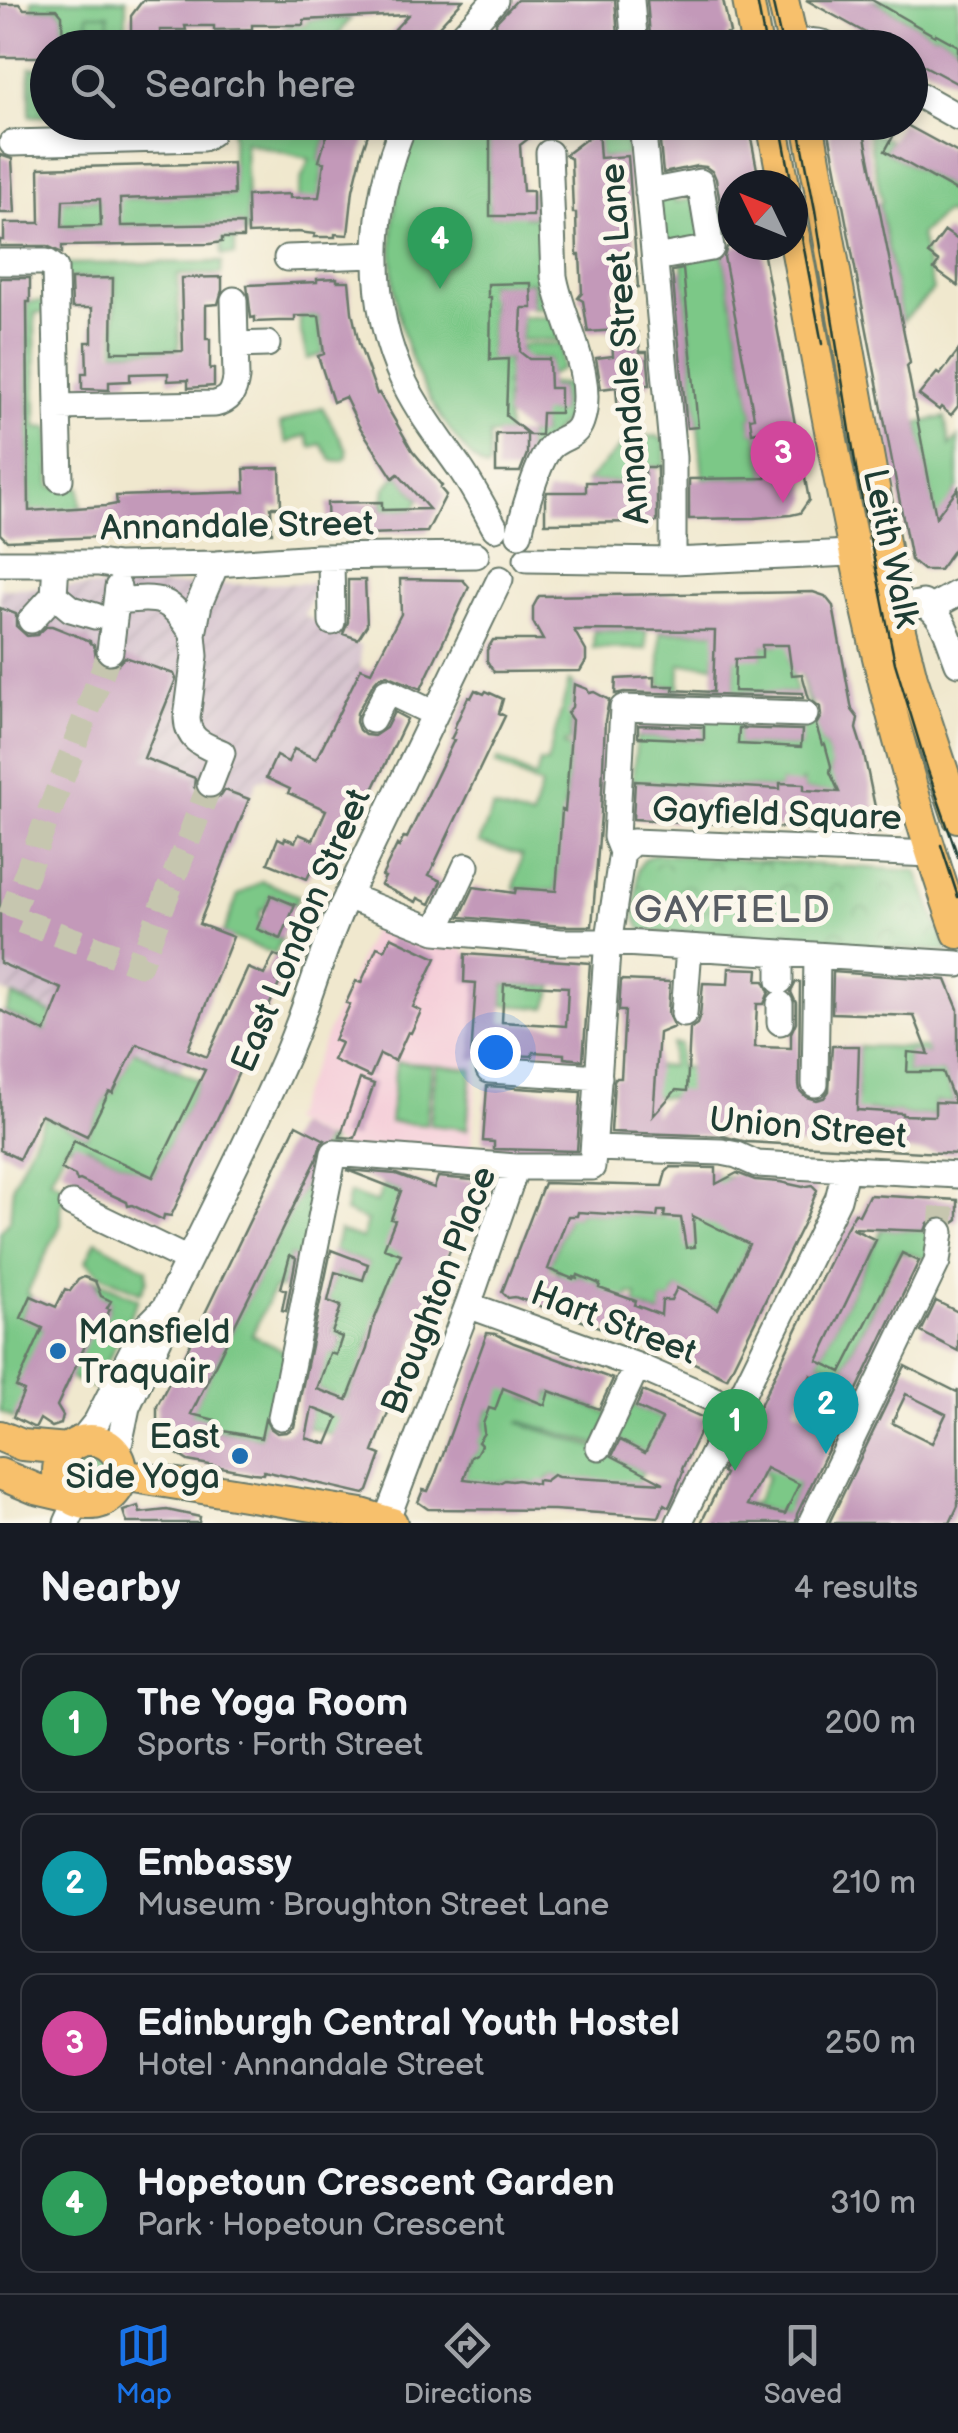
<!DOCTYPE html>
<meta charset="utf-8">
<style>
body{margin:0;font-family:"Balsamiq Sans",sans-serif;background:#20242c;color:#f1f3f6}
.compass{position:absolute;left:718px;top:170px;width:90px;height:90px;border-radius:50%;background:#171b24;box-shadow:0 5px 15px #0003;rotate:313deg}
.you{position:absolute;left:495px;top:1052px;width:35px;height:35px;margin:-25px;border:8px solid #fff;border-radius:50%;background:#1a73e8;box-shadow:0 0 0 15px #1a73e833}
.badge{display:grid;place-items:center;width:65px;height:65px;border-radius:50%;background:#1a73e8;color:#fff;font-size:32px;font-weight:700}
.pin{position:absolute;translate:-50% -82px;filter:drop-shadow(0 2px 5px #0008)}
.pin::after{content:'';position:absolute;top:52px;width:35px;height:30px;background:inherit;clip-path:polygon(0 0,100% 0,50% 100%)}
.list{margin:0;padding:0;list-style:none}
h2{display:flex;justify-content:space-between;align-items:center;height:130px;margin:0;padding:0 40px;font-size:42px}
h2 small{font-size:32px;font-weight:400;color:#9ea1a6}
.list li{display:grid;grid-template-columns:65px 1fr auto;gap:30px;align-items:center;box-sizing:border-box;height:140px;margin:0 20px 20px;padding:0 20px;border:2px solid #363941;border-radius:20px}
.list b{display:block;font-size:38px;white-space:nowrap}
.list p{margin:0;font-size:32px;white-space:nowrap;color:#9ea1a6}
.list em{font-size:32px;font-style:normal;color:#9ea1a6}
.icon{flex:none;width:55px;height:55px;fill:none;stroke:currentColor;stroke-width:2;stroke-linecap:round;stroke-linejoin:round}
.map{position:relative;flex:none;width:958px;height:1523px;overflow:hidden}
.search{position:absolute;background:#171b24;box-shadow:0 5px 15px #0003;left:30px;right:30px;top:30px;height:110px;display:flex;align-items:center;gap:25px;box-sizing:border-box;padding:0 35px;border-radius:55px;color:#9ea1a6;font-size:38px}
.sheet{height:770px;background:#171b24}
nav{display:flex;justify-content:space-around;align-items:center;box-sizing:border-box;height:140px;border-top:2px solid #363941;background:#171b24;font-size:28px;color:#9ea1a6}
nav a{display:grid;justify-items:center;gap:5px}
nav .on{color:#1a73e8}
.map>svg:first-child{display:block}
</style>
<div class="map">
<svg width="958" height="1523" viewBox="0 0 958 1523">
<defs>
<pattern id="industrial-furrows" width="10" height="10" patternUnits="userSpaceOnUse" patternTransform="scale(2.5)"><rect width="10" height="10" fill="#d1bdcb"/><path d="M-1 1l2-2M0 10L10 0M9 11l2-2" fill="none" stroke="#b3a3af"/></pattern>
<pattern id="park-crowns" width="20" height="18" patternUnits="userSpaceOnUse" patternTransform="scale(2.5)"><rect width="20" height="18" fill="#7cc887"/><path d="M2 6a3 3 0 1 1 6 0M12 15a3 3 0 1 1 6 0" fill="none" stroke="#65a46f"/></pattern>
</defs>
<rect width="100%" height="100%" fill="#fbf7ec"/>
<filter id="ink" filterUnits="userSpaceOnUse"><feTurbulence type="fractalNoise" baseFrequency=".01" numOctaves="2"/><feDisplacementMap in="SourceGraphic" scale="20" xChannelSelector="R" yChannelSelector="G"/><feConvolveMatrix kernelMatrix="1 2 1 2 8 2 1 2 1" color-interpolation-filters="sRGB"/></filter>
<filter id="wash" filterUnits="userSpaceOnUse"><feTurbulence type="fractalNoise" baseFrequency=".0048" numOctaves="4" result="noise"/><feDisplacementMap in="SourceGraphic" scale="40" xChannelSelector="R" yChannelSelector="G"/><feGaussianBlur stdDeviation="2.25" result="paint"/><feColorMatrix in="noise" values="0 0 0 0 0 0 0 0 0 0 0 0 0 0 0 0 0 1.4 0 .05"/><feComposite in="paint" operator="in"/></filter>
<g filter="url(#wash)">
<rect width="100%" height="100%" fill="#f0e8ce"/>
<path fill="#f5cfd9" d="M375 922 424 944 466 949 464 982 490 984 485 1060H478L471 1152 351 1151 289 1121Z"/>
<path fill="url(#industrial-furrows)" d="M317 583 304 615 360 646 361 668 316 759 288 762 276 757 266 778 257 781 200 924 233 937 180 1071 0 990V588Z"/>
<path fill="#7cc887" stroke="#4e825e" stroke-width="2.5" d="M32 0H126V47H63L62 15 57 9H32Z
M872 0H958V46L936 34 935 36Z
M351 18 329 47H294L279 42 284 28H289V25H307L308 20Z
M47 68V116H30V68Z
M232 123H331L319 160 324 162 318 201 297 198 302 177 310 159 245 142 248 234H243L242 224H229V237L235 238V255H222L221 225 62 227 56 201 73 200V197L79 196 80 200H96L100 196 101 206 120 195 126 199 171 197 172 194H178V197L218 196 219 192H223L224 196 233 195Z
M419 123H495V132L490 139V174L492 175V183H490L492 203 490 204V216L524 214 525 217H535L533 191H538V188L551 308H532L533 282H523L522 285 488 284 491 297 490 359H508V380L505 385 508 386 506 400 508 434 489 435V466L486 469C467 456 454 436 441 417 384 329 377 218 419 123Z
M597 123H613L614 127H625L627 156 600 158Z
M867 128 890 141 885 151 958 192V220L945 212 920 235 933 290 902 322 879 204 882 202Z
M673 193 675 202 693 199 706 240 662 253 656 196Z
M722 248 754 417 750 418 752 432H757L766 477 703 479 682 257Z
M222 262 221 274 178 275 179 349 115 351V278H63V264Z
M50 301V313H35L36 427 50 428V487H80L81 508 29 515 27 302Z
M300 316H319L324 354 307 359 300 328Z
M514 317H553L561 340H520L522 324Z
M562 344V369L548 376 549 359H521L520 345Z
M548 384H568L569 407 563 422 527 462V435L542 434 539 410 550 413 561 412 560 388H548Z
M322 407 347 450V457L342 461 332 460 321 444 311 447 306 435 287 443 280 424Z
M945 417 950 446 958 437V488L936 523 918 423Z
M657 436 665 442V467H645V482H586L630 437Z
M398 474 419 499 414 510H382L385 488Z
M594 631H646V649L593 648Z
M756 631 762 658V645H778L798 633 812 708H809L797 657 790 659 796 693 734 692 735 656 715 655 714 665 680 664 679 703H673V686H660V632Z
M569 681 574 684 570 742H565L564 746 571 747 556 891 514 888 522 855 479 843 493 808 532 818 541 786 496 764 498 759 536 778 540 762 547 763Z
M705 717 740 718 739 744 800 747 802 720 819 721 822 744H825L832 765 830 772 835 778 838 793 804 790 803 781 801 782V790L781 783 780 789 632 781 637 737 703 740Z
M262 881 299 896 295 905 271 895 265 909H261L259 916 262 918 258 929 281 939 275 954 223 934 238 895Z
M504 984 554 986 546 1008 503 1005Z
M13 996 200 1081 152 1179 141 1172 87 1146 84 1151 68 1144 50 1179 69 1189 61 1204V1224L27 1293 31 1296 21 1317 45 1329 21 1382 18 1381 16 1386 28 1390 14 1419 0 1411V1232L10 1220 13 1184 45 1116 87 1136 109 1092 113 1093 128 1061 82 1049 5 1012Z
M700 1010H703L720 1065 717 1141H715L716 1096 649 1097 655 1067 671 1066 672 1044H680L679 1067 692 1068 700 1029Z
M859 1046 927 1048 929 1054 908 1052 907 1072H943L955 1103 935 1102V1114L952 1115H902L901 1113 869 1110 868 1114 763 1096 857 1099Z
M396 1062 432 1065 426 1125 390 1122Z
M436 1065 472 1069 467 1129 430 1125Z
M326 1140 330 1142 305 1263 290 1255 281 1288 276 1287 273 1290 252 1335 288 1353 274 1421 265 1419 261 1438 213 1429 214 1420 186 1423Z
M716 1176H731L717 1203 749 1244 719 1309 677 1289 669 1304 667 1300 662 1301V1315L635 1305 637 1295 629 1294 626 1302 598 1292 599 1283 597 1282 595 1285 583 1282 584 1277 579 1275 577 1278 574 1277 572 1283 555 1277 558 1270 549 1266 567 1220 564 1216H576L578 1212 662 1217V1186L665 1185 681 1218 693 1226V1215Z
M383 1184 429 1202 392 1219 419 1229 408 1257 393 1287 388 1286 386 1290 367 1346V1349L373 1351 355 1378 335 1436 308 1427 311 1408 333 1395 317 1389V1348L336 1355 343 1338 332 1333 341 1306 328 1301 335 1272 362 1281 368 1264 334 1251 339 1231 362 1239 367 1221 345 1212 349 1193 377 1203Z
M882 1229 927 1231 929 1233V1260L900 1251 841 1372 818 1361Z
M96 1241 147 1269V1280L141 1293 99 1274 86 1261Z
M92 1278 138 1299 94 1388 69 1377 89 1334 109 1310 107 1308 110 1301 98 1295V1286Z
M505 1382 528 1399 544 1405 550 1392 611 1414 599 1445 520 1421 519 1423 600 1449 643 1472 636 1485 561 1478 553 1475 547 1478 546 1484 524 1483 518 1480 512 1482 505 1480 499 1483 476 1482 474 1480 473 1482H468L460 1476 465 1475 473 1454H476L480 1445 476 1442 484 1432C482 1414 496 1397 505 1382Z
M624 1401 665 1420 651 1456 607 1434Z
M89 1450 97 1451 106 1459 108 1474 101 1484 89 1491 92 1471 83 1466 80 1490C64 1477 70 1457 89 1450Z
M774 1452 799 1484 789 1506 805 1514 806 1520 754 1506 748 1511 745 1505 756 1502 768 1476 763 1473Z"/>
<path fill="url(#park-crowns)" stroke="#4e825e" stroke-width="2.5" d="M88 14H109L108 47H87Z
M655 854 917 871 948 952 644 931 640 928 635 917 638 869 644 859Z"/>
<g id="blocks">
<path fill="#c399b9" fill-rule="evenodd" d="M143 0H463L419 48H377L408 15 304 20V25H252V29L214 30V26H185L186 30H160L161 48H131V16Z
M517 0H615L619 48H497L496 22Z
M647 0H723L730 33 726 34 729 48H651Z
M806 0H872L935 36 936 34 958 46V84L910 58V48H893Z
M0 4H20L24 9H57L62 15 63 48H48V57H0Z
M331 122H372L363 149 353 190 348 235 335 234V237H314L315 234 298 232 248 234 247 196 290 194V198L319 197 324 162 319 161Z
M495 122H527V130L533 135 520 145 523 191H533V216H490V135L495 131Z
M658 122H748L760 185H733V218L723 220 716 179 713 172 706 167 697 166 663 173Z
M827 122H862L910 363 907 366 936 517 958 488V544L939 570H923L911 560Z
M901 122 958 153V192L885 151Z
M598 130 600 158 628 156 638 287 614 289 617 330 588 332 583 301 578 298 582 293 580 255H577L576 213H573L571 159 565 155Z
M0 155 12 159 15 213H0Z
M233 163 234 195 120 199 121 226 243 224V238H222V242L210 244 62 246V253L47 246H0V240H4V223H40L39 168ZM100 199 101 226 62 227 63 200Z
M945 231 958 240V286L934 269 939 262 928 254Z
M740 245H762L809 500 800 513 791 515 755 518 689 519V479L766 478 757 432 752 433 750 418 754 417 724 257 727 247Z
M683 269 698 427 687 428 672 271Z
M222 277V290L218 304 206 305V339H210V369L214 368V386L188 388V380L168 381V373L130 374V381L109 382V390L82 389V373H87L86 342H92V308H72L71 279 113 278 112 352H128L183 351 181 278Z
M0 278H30V302H27L29 511 106 506 117 504 116 496 245 492 244 469 280 468 281 507H271L272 533 221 532 7 541 0 534Z
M337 278V281H349L352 312 359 344 377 394 379 393 412 450 442 486 440 488 446 495 427 532 336 535V533H328L327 503 382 502V510L429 509 398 474 393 478 359 426 345 397 333 402 318 356 324 354 319 316H295V321H279L255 322V317L251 318 247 285 317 282V279Z
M531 283 532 308H522L520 352 529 359H549L550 388H560V413H542L541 435H530L506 416 508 359 490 360 491 297H488V284Z
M638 333 640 352H647L650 385H641L643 412 618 414 616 387 601 389 596 358 613 356 612 336Z
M958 351V406L951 415 941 407 939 410 919 395 937 373 940 375Z
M496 434H527V454L520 472H496Z
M645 467H657V522L545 523V500L547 492H586V482H645Z
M400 579 463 580 469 587 421 689 387 675 379 677 373 684 357 713 356 722 359 730 365 735 374 736 386 728 394 712 407 719 356 825 353 823 334 868 316 860 307 879 268 863 278 838 284 841 285 838 295 842 299 834 313 840 326 810 288 793 290 789 266 778 276 756 288 762 294 749 316 759 361 668 371 672 401 614Z
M348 580H365L367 625 358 639 343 634 348 622Z
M813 592 825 596 833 606 852 710 858 718 856 729 864 754 875 807 883 822 879 833 633 819 635 781 780 789V783L804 784V790L839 792 830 772 831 766 825 744 822 745 816 725 821 716 820 707 809 699 802 674 792 675 788 645H762V658L735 659 734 691 803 693V698L624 692 615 694 616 679 654 677V686H674L673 690 713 692 715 631 574 630 586 651V661L580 671 494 672 487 661V650L493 640H543L533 622V607L539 596Z
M0 608 16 614V626L27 636 37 635 47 626H52L90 641V643L94 645 96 658 107 667 117 665 125 657 174 674 176 679 144 758 195 778 194 787 203 799 213 800 221 796 225 790 249 799 199 924 233 937 188 1049 207 1057 248 968 264 975 274 955 287 961 277 981 280 982 229 1094 171 1216 164 1215 163 1220 132 1205 128 1206 127 1202 80 1180 77 1181 75 1176 61 1169 74 1141 153 1177 205 1070 137 1044 113 1093 109 1092 87 1136 41 1114 19 1159 0 1150V1010L45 1032 62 989 0 963Z
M574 684 587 689 589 693 594 692 609 700 605 721 601 814 592 926H562L460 917 474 887 515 893 516 888 556 891 562 810 565 811 572 720 567 713 572 707Z
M475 690 484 694 486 691 503 699 499 713 505 716 429 875 441 881 430 904 418 898 416 902 381 885 385 877 382 876 397 845 399 847 404 837 407 838 454 740 451 739 456 729 454 728 468 697 471 698Z
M638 725 704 727V740L638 737Z
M739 728 802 730 801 747 738 744Z
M271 895 295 905 281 939 257 929Z
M391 937 436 958 413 1007 421 1011 411 1033 408 1032 395 1061 380 1054 370 1077 333 1060 341 1043 334 1040 350 1004 346 1003 356 981 361 983 377 947 385 950Z
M465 954 590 963 583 1060 564 1058V1054L533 1052 532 1056 490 1054 477 1059H471L476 983 464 982ZM504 984 568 987 566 1026 502 1022Z
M729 968 758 969 757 981H764L769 992 764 1004H757L755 1047 791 1048V1033L796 1022V1003L791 992 796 982H800L799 1084 800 1091 806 1097 816 1100 824 1098 829 1091 832 1046H859L857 1110 902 1113V1115L935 1116V1102L955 1103 943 1072H907L908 1052 929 1054 914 1016 832 1013 833 972 946 980 958 1009V1154L747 1142 722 1136 611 1132 614 1081 615 1078H621L625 1011H619L621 980 670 982 668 1014 674 1027 659 1033 653 1116 676 1090 687 1091 690 1029 697 1024 700 1016 703 983 728 984Z
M360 1079 374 1084 355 1138 340 1137Z
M487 1086 581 1092 577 1151 494 1149V1142L483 1141Z
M296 1125 325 1140 321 1144 316 1161 191 1414 215 1420 213 1429 261 1438 265 1419 270 1428 277 1433 287 1432 294 1427 331 1250 368 1264 363 1280 335 1272 328 1301 341 1306 332 1333 342 1337 336 1355 330 1353 317 1389 347 1400 367 1349 373 1323 401 1254 384 1248 395 1220 391 1219 401 1191 347 1170 396 1174 434 1188 438 1177 473 1180 475 1184 373 1452 381 1455 368 1491 364 1494 264 1471 263 1474 253 1473 188 1461 168 1448 159 1435 157 1428V1406L176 1369H178ZM312 1408 338 1418 327 1444 306 1438Z
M671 1167 716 1168V1184L737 1173 755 1180 780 1182 803 1187 812 1185 817 1190 806 1218 727 1378 683 1358 686 1352 660 1341 658 1348 515 1297 508 1298 502 1292 544 1183 662 1186 666 1172ZM658 1211H665L664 1217 681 1218 686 1248 695 1247 693 1216 749 1244 718 1309 677 1288 671 1300H662L661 1315 635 1305 636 1301 599 1288 600 1284 578 1275 577 1278 574 1277 573 1279 548 1269 568 1216H577L578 1212 657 1217Z
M869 1195 958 1200V1220L954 1223 944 1216 936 1217 928 1223 925 1231 851 1228 876 1240 818 1361 841 1372 902 1253 919 1261 797 1514 796 1523H701L725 1474 722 1472 729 1457 734 1459 842 1236 855 1213 859 1215ZM811 1375 833 1386 817 1419 795 1408ZM766 1468 799 1484 785 1514 747 1505Z
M290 1255 296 1258 286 1311 282 1310 286 1290 281 1288Z
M84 1277 95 1281 101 1296 111 1301 107 1308 110 1309 97 1336 90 1335 57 1406 63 1416 61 1424 52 1427 40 1419 36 1427H33L13 1417 24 1391 16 1387 43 1328 21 1318 31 1296 56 1307 65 1289 70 1291 78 1280Z
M936 1301 958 1312V1351L921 1332Z
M487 1333 496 1334 514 1343 613 1379 599 1409 549 1391 545 1405 503 1388 495 1410 489 1408 483 1424 484 1433 478 1442 481 1445 476 1454 471 1457 464 1479 499 1483 505 1480 512 1481 518 1480 537 1484V1480L545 1481 553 1475 558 1477 664 1483 612 1456 620 1440 645 1453 662 1419 636 1407 643 1391 706 1419 682 1469 683 1472 676 1489H677L669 1507 664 1504 659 1517 554 1510 428 1509 418 1502 423 1490 428 1491 436 1473Z
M905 1366 957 1392 958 1389V1506L950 1523H829ZM906 1394 946 1414 932 1443 892 1423Z
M138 1506 140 1513 167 1510 200 1517 199 1523H127L123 1511Z"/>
</g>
</g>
<g filter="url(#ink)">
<use href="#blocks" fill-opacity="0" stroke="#68796a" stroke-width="2.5"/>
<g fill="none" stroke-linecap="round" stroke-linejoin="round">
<path stroke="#c6c6af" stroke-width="25" stroke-dasharray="25 12" stroke-linecap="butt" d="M110 651 10 917 140 964 210 784
M941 1232 943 1199"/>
<g stroke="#68796a" stroke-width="29">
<path id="minor" d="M631 0 635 48
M793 45C810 41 819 39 834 48
M451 48 495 0
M910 90 958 117
M405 122C369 204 366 303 405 384 420 414 441 441 460 468 473 487 484 508 495 528
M642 122 673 457V561
M12 143 203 138 211 133 213 122
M648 192 700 182 711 248 655 258
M287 258 376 255
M0 262H47L55 268 58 407 215 404C230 400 234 393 236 378L234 300
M235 345 267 344
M58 407 60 479
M519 534C523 515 538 458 552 446 562 437 576 437 581 422 597 376 561 320 554 276L549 153
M331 557 332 622
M527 559 673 561 874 552
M0 563H98L118 566 216 564 318 557 476 555
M54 595 71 609 95 616
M118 601C161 597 169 596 193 634
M931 608 958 593
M895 609 923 603C945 615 949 641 958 663
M31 620 54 595 56 563
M110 651 118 587
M372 720 387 691 435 714
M210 784 222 753C204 745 188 741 187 718L195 656 193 634 199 604 216 564
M622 852 616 837 623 708 805 714
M347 896 436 931 561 942H608L958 964
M436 931 466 866
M780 981V953
M684 1014 689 948
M780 1022V1004
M489 1070 599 1077
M815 1084 817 956
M594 1148 722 1152 737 1155 757 1164 958 1175
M72 1204 188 1260
M468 1305 637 1366 734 1408
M281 1417 334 1153 516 1167H592L607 952 622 852 633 842 932 854
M81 1441 97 1421 143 1330 165 1308
M599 1447 637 1366
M117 1455 127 1407 162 1332 165 1308C205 1225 248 1143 285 1058 307 1008 320 956 342 907L500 579
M386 1521 468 1305 516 1167
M812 1521 937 1262 941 1232
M67 1523 77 1501
M679 1523 838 1199 846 1168"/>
</g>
<g stroke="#68796a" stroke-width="34">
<path id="major" d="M748 0 757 48
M783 0 794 48
M772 122 784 185
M808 122 900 631 912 678 958 817
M793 231C837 468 877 705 958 933
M0 1436 22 1445 68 1449
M58 1472a32 32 0 1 1 64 0a32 32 0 1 1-64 0Z
M0 1474 36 1489 70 1497
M122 1475 362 1514 392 1523"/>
</g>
<use href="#minor" stroke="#fff" stroke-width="25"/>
<use href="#major" stroke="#f7c06c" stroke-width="30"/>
<path stroke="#1f3d34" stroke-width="2.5" d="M757 0 766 48
M772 0 783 48
M780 122 792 185
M798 122 815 210 857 474 895 663 928 771 958 857
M793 190 822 344
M941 845 958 897"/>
</g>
</g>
<g fill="#1f6fb2" stroke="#fbf7ec" stroke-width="4">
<circle cx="58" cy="1351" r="10"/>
<circle cx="240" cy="1456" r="10"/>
</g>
<g text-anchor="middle" stroke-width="10" stroke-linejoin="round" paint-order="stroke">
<g font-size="35" fill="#1f3d34" stroke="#fbf7ec">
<text transform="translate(624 344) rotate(-94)" y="12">Annandale Street Lane</text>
<text transform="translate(237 525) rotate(-1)" y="12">Annandale Street</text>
<text transform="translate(892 548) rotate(78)" y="12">Leith Walk</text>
<text transform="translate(777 813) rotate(2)" y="12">Gayfield Square</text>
<text transform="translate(300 930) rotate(-67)" y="12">East London Street</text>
<text transform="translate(808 1127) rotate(5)" y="12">Union Street</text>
<text transform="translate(438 1290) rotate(-69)" y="12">Broughton Place</text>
<text transform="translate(614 1322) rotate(21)" y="12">Hart Street</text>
</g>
<g font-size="35" fill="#1f3d34" stroke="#fbf7ec" text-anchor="start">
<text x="78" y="1343">Mansfield<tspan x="78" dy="40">Traquair</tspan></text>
<text x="220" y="1448" text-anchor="end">East<tspan x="220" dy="40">Side Yoga</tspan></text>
</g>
<g font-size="38" letter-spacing="2.5" fill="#585d63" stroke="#fbf7ec">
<text x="733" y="922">GAYFIELD</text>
</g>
</g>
</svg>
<svg class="compass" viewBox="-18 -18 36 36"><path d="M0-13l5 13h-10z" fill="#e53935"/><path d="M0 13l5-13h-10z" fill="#9ea1a6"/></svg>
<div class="you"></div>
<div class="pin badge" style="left:735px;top:1471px;background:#2e9e5b">1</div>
<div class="pin badge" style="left:826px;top:1454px;background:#0f9aa8">2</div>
<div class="pin badge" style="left:783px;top:503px;background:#d1479c">3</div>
<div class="pin badge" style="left:440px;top:289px;background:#2e9e5b">4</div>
<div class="search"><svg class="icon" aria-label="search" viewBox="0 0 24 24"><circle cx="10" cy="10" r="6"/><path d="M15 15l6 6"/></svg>Search here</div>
</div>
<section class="sheet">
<h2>Nearby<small>4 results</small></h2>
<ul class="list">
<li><span class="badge" style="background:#2e9e5b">1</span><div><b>The Yoga Room</b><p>Sports · Forth Street</p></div><em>200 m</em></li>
<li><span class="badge" style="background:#0f9aa8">2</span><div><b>Embassy</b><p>Museum · Broughton Street Lane</p></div><em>210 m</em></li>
<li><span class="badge" style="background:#d1479c">3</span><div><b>Edinburgh Central Youth Hostel</b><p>Hotel · Annandale Street</p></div><em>250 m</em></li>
<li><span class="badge" style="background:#2e9e5b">4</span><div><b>Hopetoun Crescent Garden</b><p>Park · Hopetoun Crescent</p></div><em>310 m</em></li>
</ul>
</section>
<nav>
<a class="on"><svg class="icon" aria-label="map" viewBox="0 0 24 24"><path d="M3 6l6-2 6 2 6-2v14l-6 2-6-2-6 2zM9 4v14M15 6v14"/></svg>Map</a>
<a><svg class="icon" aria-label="directions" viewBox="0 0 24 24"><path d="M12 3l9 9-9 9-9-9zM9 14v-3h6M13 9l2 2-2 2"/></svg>Directions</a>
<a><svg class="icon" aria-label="saved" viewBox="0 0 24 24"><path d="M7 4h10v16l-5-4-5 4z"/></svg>Saved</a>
</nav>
